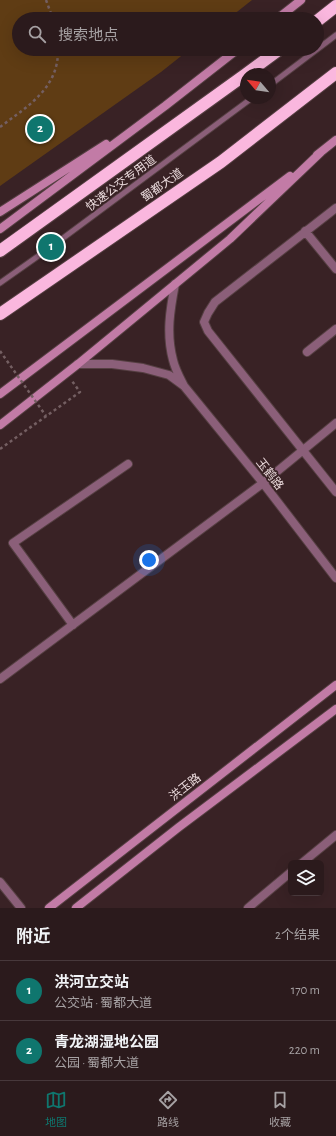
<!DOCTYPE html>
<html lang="zh">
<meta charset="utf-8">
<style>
body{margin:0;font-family:"Alegreya Sans","Noto Sans SC",sans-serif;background:#372729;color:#f1f3f6}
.controls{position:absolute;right:12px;bottom:12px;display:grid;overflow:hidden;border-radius:6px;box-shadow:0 4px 16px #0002}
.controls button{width:36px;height:36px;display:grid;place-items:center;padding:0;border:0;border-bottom:1px solid #47383b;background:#2b1a1c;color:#f1f3f6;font:20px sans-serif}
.compass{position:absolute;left:240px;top:68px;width:36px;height:36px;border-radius:50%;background:#2b1a1c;box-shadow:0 4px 16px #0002;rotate:299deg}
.you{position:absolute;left:149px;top:560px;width:14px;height:14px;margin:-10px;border:3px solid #fff;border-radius:50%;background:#1a73e8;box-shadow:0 0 0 6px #1a73e833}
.badge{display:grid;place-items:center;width:26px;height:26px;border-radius:50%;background:#0f766e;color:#fff;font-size:13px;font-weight:700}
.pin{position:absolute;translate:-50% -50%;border:2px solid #fff;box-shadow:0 1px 4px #0006}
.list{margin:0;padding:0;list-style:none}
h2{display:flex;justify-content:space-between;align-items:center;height:52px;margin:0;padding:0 16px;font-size:17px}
h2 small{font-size:13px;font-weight:400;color:#a6a1a3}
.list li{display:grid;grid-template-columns:26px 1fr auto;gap:12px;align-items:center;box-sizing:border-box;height:60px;padding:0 16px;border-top:1px solid #47383b}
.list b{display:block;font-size:15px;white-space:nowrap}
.list p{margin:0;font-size:13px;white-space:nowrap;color:#a6a1a3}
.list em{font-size:13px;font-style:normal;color:#a6a1a3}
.icon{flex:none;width:22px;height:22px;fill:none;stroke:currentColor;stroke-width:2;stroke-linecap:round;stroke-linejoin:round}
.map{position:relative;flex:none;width:336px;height:908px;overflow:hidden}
.search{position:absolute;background:#2b1a1c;box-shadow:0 4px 16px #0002;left:12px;right:12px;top:12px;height:44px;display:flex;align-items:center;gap:10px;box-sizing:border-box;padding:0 14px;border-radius:22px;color:#a6a1a3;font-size:15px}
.sheet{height:172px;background:#2b1a1c}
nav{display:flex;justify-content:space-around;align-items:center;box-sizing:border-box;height:56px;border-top:1px solid #47383b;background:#2b1a1c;font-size:11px;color:#a6a1a3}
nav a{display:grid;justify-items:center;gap:2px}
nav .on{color:#0f766e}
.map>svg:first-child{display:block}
</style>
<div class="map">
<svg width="336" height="908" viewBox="0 0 336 908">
<rect width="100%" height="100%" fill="#392225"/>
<path fill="#5f3c14" d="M0 0H252L228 19H19V49H190L161 72 0 186Z"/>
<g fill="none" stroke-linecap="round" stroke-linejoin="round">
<g stroke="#553f42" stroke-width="7">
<path id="lane" d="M270 85 336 35
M0 283 51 247 252 98"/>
</g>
<g stroke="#553f42" stroke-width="10">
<path id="street" d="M336 208 215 302 208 313 204 322 208 331 336 492
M305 231 336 269
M307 352 336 329
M78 364H112L143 368 169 375 184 386C180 378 175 369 173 360 166 334 170 310 175 284
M184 386 263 483 336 578
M73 625 13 543 128 464
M0 679 263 483 336 423
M302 863 336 835
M0 882 21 908
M248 908 291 872"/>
</g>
<g stroke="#553f42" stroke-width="10">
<path id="secondary" d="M277 19 301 0
M317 155 336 140
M0 212 106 144
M0 229 165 106 238 49
M0 394 290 176
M0 425 78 364 230 239 321 152
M49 908 336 685
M76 908 179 827 336 709"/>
</g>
<g stroke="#553f42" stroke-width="14">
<path id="highway" d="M317 21 336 6
M246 74 280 49
M0 251 246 74
M0 314 221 162 336 73"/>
</g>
<path stroke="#745f62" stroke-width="2.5" stroke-dasharray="3 3" stroke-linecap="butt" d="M46 0 53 19
M0 127C28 106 59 88 58 49
M0 449 80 392 72 381"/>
<use href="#lane" stroke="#8b5f79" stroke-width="5"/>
<use href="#street" stroke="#8b5f79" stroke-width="8"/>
<use href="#secondary" stroke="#c27ba6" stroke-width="8"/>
<use href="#highway" stroke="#fab7de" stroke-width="12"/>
<path stroke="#745f62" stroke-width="2.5" stroke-dasharray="3 3" stroke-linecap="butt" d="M0 351 46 416"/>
</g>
<g text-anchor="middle" stroke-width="3.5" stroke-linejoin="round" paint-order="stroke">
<g font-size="12" fill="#eadadc" stroke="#392225">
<text transform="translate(121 183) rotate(-37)" y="4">快速公交专用道</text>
<text transform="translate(162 185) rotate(-35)" y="4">蜀都大道</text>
<text transform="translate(270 474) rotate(52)" y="4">玉鹤路</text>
<text transform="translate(185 787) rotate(-38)" y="4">洪玉路</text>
</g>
</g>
</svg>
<div class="controls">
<button><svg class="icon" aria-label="layers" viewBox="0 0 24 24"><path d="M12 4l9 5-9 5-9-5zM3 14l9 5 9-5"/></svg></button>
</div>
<svg class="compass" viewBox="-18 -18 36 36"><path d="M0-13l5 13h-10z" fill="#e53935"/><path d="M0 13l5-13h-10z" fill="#a6a1a3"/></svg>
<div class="you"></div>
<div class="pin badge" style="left:51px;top:247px">1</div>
<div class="pin badge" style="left:40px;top:129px">2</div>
<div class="search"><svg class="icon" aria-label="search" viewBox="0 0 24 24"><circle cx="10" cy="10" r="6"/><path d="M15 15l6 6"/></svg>搜索地点</div>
</div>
<section class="sheet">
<h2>附近<small>2个结果</small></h2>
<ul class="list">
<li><span class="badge">1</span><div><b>洪河立交站</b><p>公交站 · 蜀都大道</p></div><em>170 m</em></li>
<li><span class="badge">2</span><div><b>青龙湖湿地公园</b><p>公园 · 蜀都大道</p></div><em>220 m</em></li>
</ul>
</section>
<nav>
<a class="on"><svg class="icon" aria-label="map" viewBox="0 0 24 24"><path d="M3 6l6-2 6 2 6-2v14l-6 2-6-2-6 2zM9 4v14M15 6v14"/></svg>地图</a>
<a><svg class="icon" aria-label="directions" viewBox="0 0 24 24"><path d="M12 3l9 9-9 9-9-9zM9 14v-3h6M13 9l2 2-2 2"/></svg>路线</a>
<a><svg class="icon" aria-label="saved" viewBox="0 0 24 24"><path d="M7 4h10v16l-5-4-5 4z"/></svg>收藏</a>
</nav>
